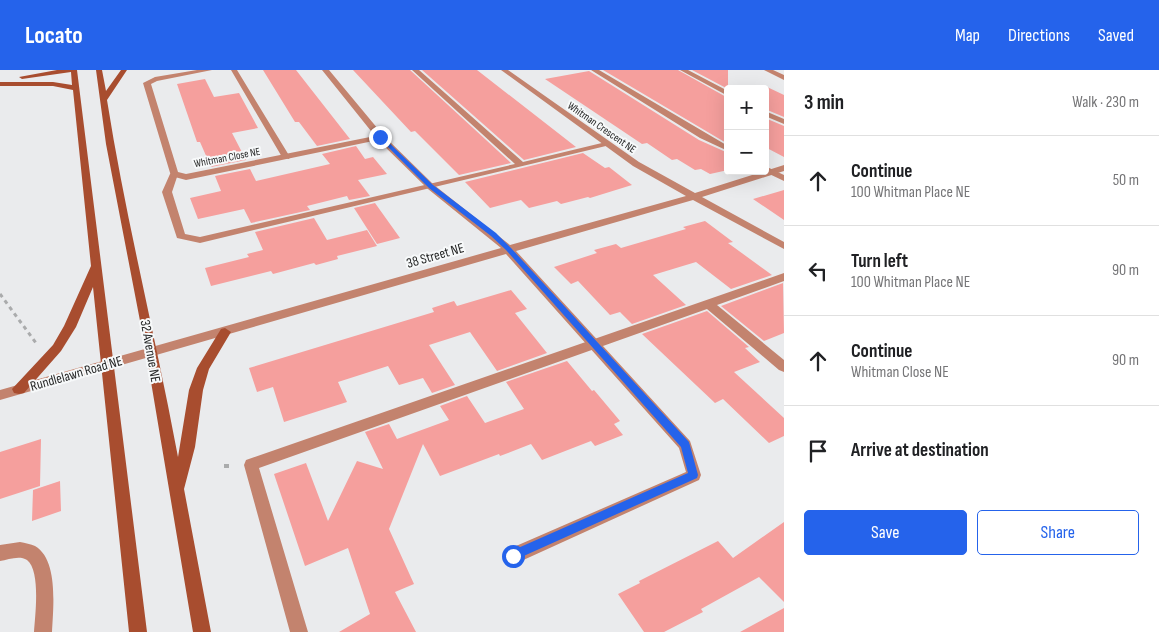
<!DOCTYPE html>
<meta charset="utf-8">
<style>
body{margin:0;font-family:"Sofia Sans Condensed",sans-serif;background:#f6f6f6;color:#202124}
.controls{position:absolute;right:15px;top:15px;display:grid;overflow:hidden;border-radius:5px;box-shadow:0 5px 20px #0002}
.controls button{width:45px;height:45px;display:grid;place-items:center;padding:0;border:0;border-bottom:1px solid #e0e0e0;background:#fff;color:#202124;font:25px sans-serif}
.stop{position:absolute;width:15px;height:15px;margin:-11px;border:4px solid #2563eb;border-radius:50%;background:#fff}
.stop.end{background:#2563eb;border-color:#fff;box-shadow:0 1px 5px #0008}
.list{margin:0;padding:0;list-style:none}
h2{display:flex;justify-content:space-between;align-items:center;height:65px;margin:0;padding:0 20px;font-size:21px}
h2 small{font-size:16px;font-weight:400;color:#757577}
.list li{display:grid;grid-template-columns:32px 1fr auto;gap:15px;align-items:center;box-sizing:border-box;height:90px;padding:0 20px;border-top:1px solid #e0e0e0}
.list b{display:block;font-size:19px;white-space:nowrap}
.list p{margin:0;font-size:16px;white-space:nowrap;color:#757577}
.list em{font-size:16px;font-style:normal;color:#757577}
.actions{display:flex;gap:10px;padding:15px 20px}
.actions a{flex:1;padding:11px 0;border:1px solid #2563eb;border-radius:5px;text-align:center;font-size:18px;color:#2563eb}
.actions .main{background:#2563eb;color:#fff}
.icon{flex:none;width:28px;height:28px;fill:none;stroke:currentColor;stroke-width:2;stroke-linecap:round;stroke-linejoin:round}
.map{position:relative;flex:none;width:784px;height:562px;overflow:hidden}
header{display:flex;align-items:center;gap:30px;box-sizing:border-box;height:70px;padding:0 25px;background:#2563eb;color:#fff}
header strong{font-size:24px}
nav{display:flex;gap:28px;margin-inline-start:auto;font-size:18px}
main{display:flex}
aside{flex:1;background:#fff}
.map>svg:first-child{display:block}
</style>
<header>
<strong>Locato</strong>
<nav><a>Map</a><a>Directions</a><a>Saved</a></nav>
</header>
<main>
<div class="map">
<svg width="784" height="562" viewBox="0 0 784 562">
<rect width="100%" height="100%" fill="#eaebed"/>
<path fill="#f59f9d" d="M263 0H296L350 69 317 76 299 52H295Z
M353 0H410L511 93 459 105 415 61 411 62Z
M422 0H477L576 77 524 90Z
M603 0H678L728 28V74Z
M692 0H728V19Z
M589 1 699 70 728 83V100L710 104 701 99 695 100 677 89 672 90 647 73 642 74 545 9Z
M205 9 214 27 239 23 258 58 232 63 246 90 211 97 200 72H197L177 14Z
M765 16 784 25V47L765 39Z
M765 48 784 56V87L765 77Z
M356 76 365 89 373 87 387 104 358 110 370 126 349 130 347 126 307 136 310 140 251 153 244 139 198 149 190 128 221 121 215 106 250 99 256 111 330 94 322 84Z
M583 83 605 98 609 97 632 115 590 128 588 127 561 134 557 131 529 138 521 130 490 138 465 112Z
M784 120V150L753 129Z
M375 133 400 168 377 174 354 138Z
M314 148 327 170 367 160 377 176 337 186 338 189 316 195 314 193 273 204 271 201 211 216 205 198 249 187 247 184 263 180 255 162Z
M705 151 733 172 728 173 772 205 731 219 696 192 653 205 686 235 632 254 620 242 610 245 578 211 571 214 554 197 597 183 594 180 616 174 621 178 686 159 683 157Z
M783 213 784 263 764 271 721 236Z
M511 220 527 239 515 243 547 283 497 301 470 262 429 275 455 315 432 323 423 308 399 315 388 296 338 312 347 332 284 352 273 317 257 322 249 298 434 242 432 238 454 231 457 236Z
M707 241 749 277 745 278 760 292 734 302 784 348V366L769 373 723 329 715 333 642 264Z
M567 291 592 321 594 320 620 351 614 354 623 365 595 376 591 371 542 390 531 374 500 386 499 384 440 406 423 374 389 459 414 514 395 522 416 562H339L370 544 348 478 305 496 274 404 306 393 328 451 357 391 383 399 365 362 389 354 397 369 449 350 440 336 467 326 485 353 524 339 506 312Z
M41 369 40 416 0 429V382Z
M60 411 61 441 32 451 33 420Z
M784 452V532L759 507 701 539 703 542 664 562H644L618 524 640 513 639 511 718 471 733 488Z
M784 538V562H740Z"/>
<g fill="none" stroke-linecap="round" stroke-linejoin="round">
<path stroke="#aaabac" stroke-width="3" stroke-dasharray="4 4" stroke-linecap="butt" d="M0 224 36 273"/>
<path stroke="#aaabac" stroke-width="4" stroke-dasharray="5 5" stroke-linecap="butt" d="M224 396H233"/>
<path fill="#c3836e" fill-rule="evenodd" d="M231 0H237L290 87 289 89 282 87Z
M412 0H419L523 92 606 72 610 75 200 173 177 168 162 122 170 104 174 101 178 104 172 122 185 164 200 167 515 94Z
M591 0H599L728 76V81L700 68Z
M764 0H773L784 5V10Z
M765 96 784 105V111L763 101H765Z
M784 203V211L717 235 784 290V302L779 300 707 239 259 398 308 562H290L244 395 246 390Z
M20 472C25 473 31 474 35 476 59 490 53 539 52 562H34C35 546 41 501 27 490 19 485 8 490 0 491V475Z"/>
<path fill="#c3836e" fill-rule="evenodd" d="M197 0H212L157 11 151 14 178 102 186 104 375 66 322 0H329L383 65 434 115 510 175 686 126 633 96 501 0H508L639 92 695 123 784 95V101L702 127 784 172V179L693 130 516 181 690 371 701 405 699 410 519 492 513 494 507 492 505 486 507 480 686 402 679 378 506 184 0 330V320L501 178 428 119 378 70 186 110 171 106 143 13 155 7Z
M680 0H688L728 21V26Z
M765 41 784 49V54L765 46Z"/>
<path fill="#a84d2f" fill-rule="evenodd" d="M57 0H77L147 562H129L93 217 76 257 61 281 24 323 19 324 14 323 12 319 53 275 64 256 91 196 73 20 53 16H0V12H53L72 15 71 2 22 9 19 7Z
M96 0H102L106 21 121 0H127L107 30C126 150 156 268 178 387L189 320 197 298 221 259 225 258 231 262 209 299 203 320 195 377 184 419 211 562H193L146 282 106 74Z"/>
</g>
<path fill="#2563eb" d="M379 66H382L433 115 496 163 511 178 689 372 698 405 697 408 517 489 513 491 509 489 507 486 509 482 688 403 681 377 506 180 491 166 429 118 379 68Z"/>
<g text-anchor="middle" stroke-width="4" stroke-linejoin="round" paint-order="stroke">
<g font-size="11" fill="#262727" stroke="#f7f9fa">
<text transform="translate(602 57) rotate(35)" y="4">Whitman Crescent NE</text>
<text transform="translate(227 87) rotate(-11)" y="4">Whitman Close NE</text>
</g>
<g font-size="14" fill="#262727" stroke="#f7f9fa">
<text transform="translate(435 185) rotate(-16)" y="5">38 Street NE</text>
<text transform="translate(151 281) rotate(80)" y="5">32 Avenue NE</text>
<text transform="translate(76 303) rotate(-16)" y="5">Rundlelawn Road NE</text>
</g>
</g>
</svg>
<div class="controls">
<button>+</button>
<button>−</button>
</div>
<div class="stop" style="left:513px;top:486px"></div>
<div class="stop end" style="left:380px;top:67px"></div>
</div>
<aside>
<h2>3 min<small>Walk · 230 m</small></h2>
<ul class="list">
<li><svg class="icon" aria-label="ahead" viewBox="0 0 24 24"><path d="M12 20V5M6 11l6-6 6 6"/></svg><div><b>Continue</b><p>100 Whitman Place NE</p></div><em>50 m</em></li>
<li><svg class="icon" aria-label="left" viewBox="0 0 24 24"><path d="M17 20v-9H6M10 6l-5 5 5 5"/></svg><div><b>Turn left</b><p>100 Whitman Place NE</p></div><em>90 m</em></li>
<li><svg class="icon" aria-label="ahead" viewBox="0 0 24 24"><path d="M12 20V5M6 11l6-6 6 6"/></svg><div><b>Continue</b><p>Whitman Close NE</p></div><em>90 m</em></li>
<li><svg class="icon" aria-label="arrive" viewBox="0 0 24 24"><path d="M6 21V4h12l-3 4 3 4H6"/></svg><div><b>Arrive at destination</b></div></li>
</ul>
<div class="actions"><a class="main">Save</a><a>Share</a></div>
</aside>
</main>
